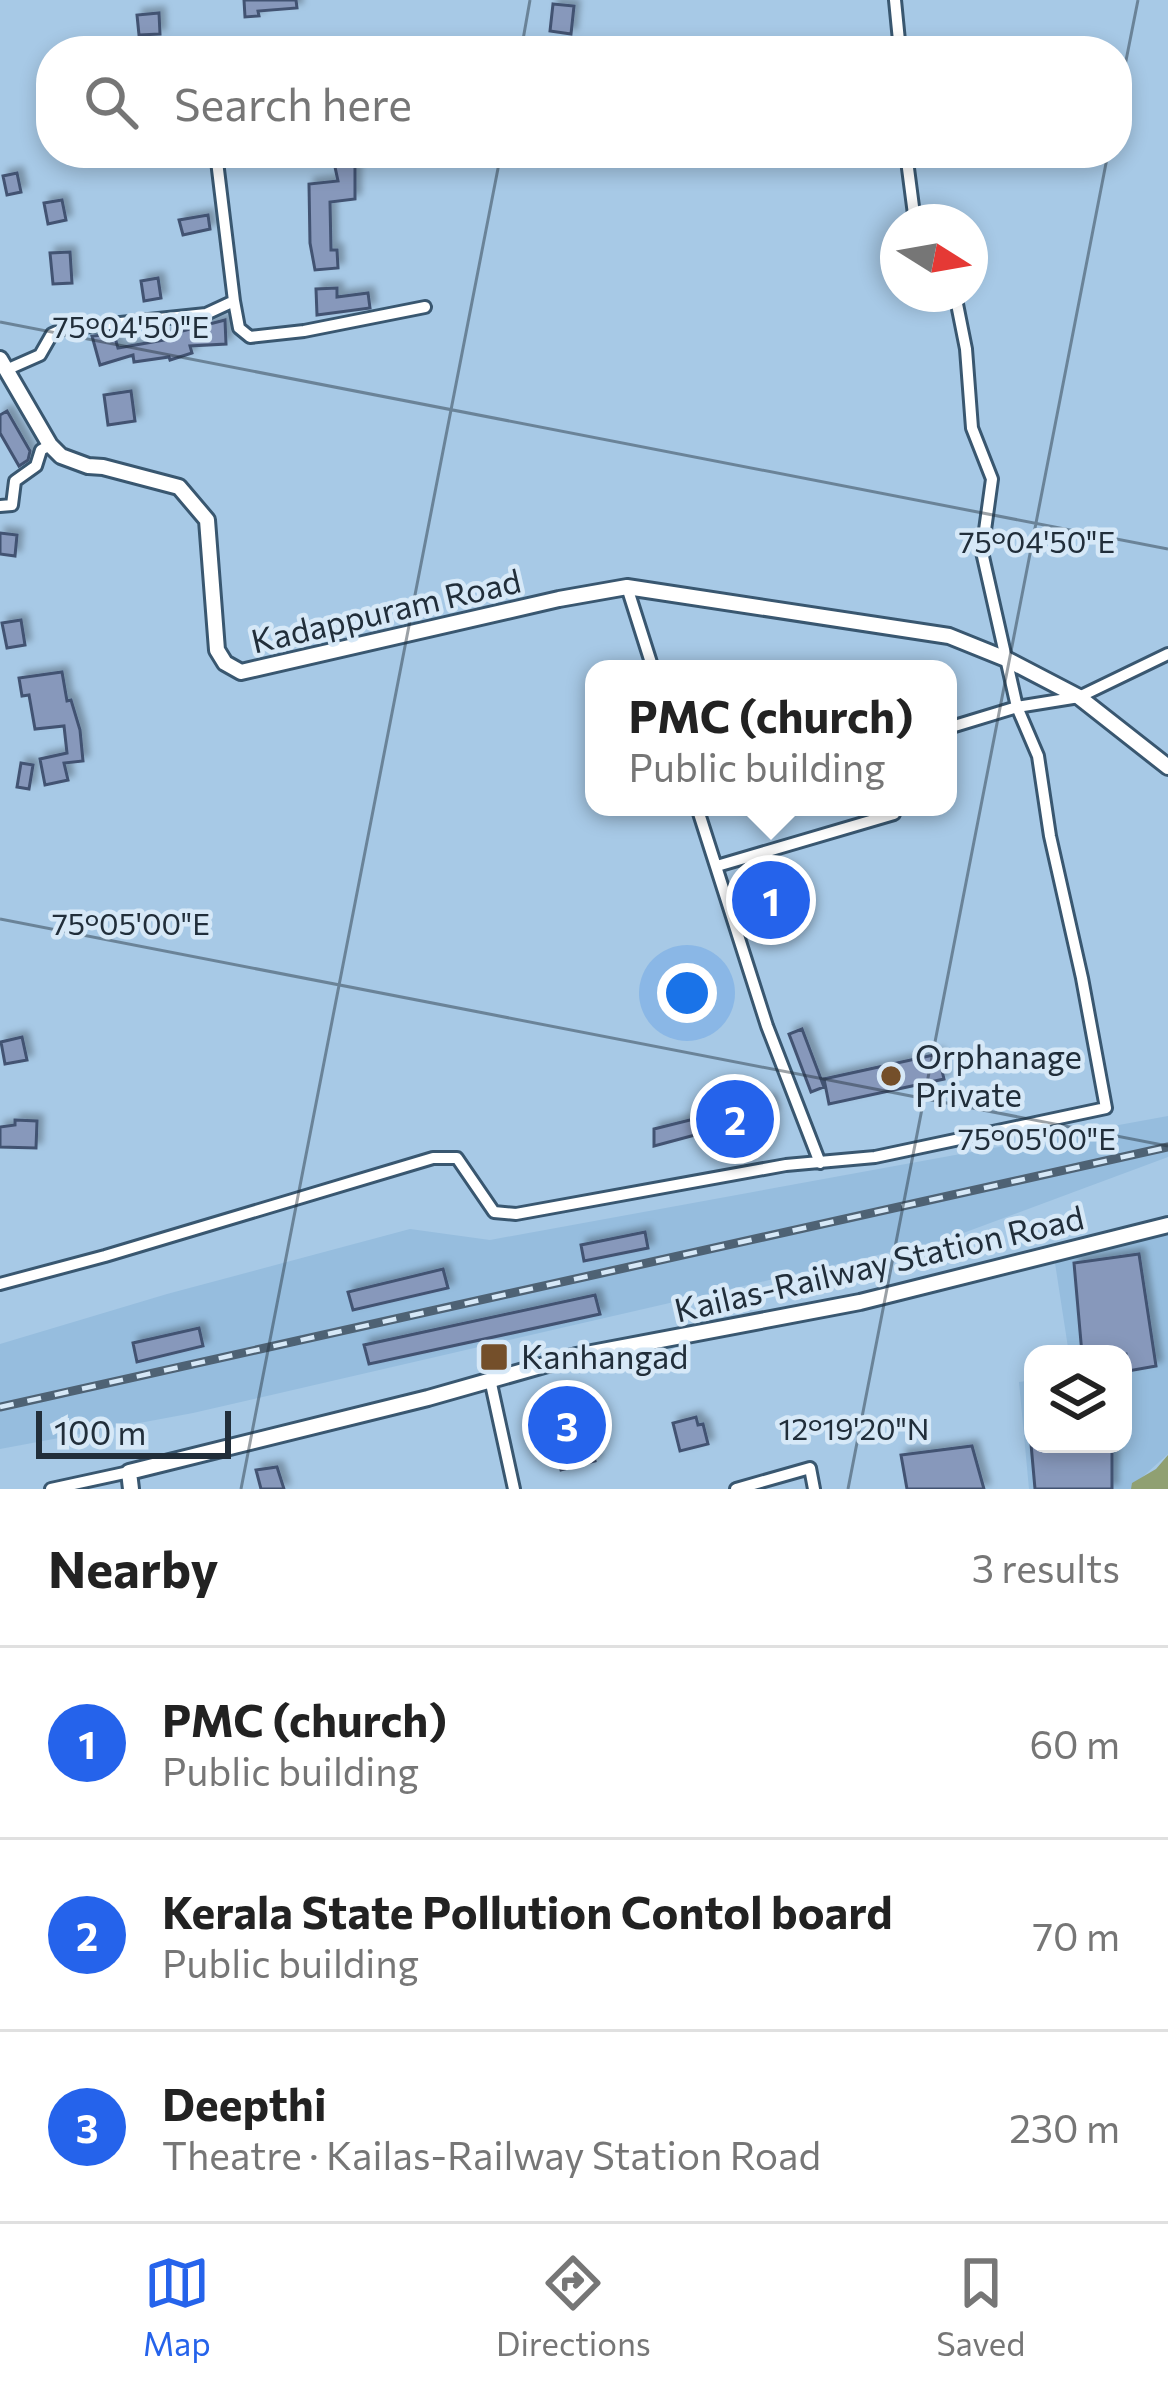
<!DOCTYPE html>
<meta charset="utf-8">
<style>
body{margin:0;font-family:Commissioner,sans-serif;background:#f2f2f2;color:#222}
.controls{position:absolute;right:36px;bottom:36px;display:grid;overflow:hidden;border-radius:24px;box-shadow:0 6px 18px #0003}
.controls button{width:108px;height:108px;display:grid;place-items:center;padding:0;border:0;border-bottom:3px solid #e0e0e0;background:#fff;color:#222;font:60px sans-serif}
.compass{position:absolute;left:880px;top:204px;width:108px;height:108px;border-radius:50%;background:#fff;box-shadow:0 6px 18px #0003;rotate:101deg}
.scale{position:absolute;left:36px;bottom:30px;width:195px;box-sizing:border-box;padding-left:12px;border:6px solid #212e3a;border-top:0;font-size:33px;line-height:42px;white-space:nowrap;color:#212e3a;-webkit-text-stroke:9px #d6e8f7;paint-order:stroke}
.you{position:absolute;left:687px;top:993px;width:42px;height:42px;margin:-30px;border:9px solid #fff;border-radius:50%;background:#1a73e8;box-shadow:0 0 0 18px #1a73e833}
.badge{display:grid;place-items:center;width:78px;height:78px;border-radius:50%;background:#2563eb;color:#fff;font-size:39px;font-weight:700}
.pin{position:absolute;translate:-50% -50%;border:6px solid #fff;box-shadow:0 3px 12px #0006}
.popup{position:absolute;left:585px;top:660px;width:372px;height:156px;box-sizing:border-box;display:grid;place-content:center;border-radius:24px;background:#fff;filter:drop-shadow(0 3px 9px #0005);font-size:39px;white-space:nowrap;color:#767676}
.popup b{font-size:45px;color:#222}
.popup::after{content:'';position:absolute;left:50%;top:100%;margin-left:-24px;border:24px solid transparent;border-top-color:#fff}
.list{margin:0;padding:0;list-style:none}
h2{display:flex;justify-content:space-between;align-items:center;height:156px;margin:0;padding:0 48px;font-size:51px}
h2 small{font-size:39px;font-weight:400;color:#767676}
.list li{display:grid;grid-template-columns:78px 1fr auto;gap:36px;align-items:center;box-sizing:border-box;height:192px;padding:0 48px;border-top:3px solid #e0e0e0}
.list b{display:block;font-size:45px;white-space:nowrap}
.list p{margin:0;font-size:39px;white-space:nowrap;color:#767676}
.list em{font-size:39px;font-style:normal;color:#767676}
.icon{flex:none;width:66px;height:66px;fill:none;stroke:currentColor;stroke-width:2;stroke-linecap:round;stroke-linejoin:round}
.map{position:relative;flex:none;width:1168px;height:1489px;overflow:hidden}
.search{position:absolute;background:#fff;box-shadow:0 6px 18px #0003;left:36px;right:36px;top:36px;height:132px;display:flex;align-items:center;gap:30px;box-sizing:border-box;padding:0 42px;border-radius:48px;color:#767676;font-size:45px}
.sheet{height:732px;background:#fff}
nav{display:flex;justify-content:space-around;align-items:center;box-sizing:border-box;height:168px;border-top:3px solid #e0e0e0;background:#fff;font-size:33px;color:#767676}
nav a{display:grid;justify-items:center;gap:6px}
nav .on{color:#2563eb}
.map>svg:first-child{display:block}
</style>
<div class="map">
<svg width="1168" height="1489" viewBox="0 0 1168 1489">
<defs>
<filter id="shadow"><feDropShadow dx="5.5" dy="-5.5" stdDeviation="3" flood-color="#0004"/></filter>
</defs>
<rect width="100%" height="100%" fill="#a7c9e6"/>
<path fill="#96bdde" d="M1168 1116V1157L947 1239 193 1413 0 1449V1344L167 1294 410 1229 490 1240Z
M1168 1228V1454L1138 1481 1136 1489H1029L1019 1382 1033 1380V1444H1123V1354H1069L1055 1263Z"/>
<path fill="#90a072" d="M1168 1455V1489H1131L1132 1483 1156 1469Z"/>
<path fill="#8798bb" stroke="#435372" stroke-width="3" filter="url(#shadow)" d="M244 0H296L297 8 258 11 259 16 245 17Z
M553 4 574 6 571 34 550 31Z
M159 13 160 34 139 35 137 15Z
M332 153H355V199L330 202 331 250H337L338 268 315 270 310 243 309 184 338 181Z
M17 173 21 192 7 195 3 176Z
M62 200 66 220 48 224 44 203Z
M208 215 210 229 183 235 179 220Z
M70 252 72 283 53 284 50 253Z
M158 278 161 298 144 301 141 281Z
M337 288V297L368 293 370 308 317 315 316 289Z
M225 320 226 344 190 346 192 353 170 360 169 357 134 362 133 355 100 365 92 336 114 334 118 348 164 340 163 336Z
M131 391 135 421 108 425 104 395Z
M7 411 30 451 28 460 19 466 0 433V415Z
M0 533 17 535 15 556 0 554Z
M21 620 25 645 7 648 2 623Z
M62 672 67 701 71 700 80 730 83 761 64 763 68 780 45 785 40 759 67 753 64 726 35 729 29 695 22 696 19 678Z
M21 763 33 765 29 789 17 787Z
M802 1029 824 1087 811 1092 789 1034Z
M22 1037 27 1060 5 1064 1 1042Z
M938 1054 944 1079 829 1104 824 1079Z
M770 1100 773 1114 654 1146V1129Z
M15 1120 37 1121 36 1148 0 1147V1127L15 1125Z
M645 1232 648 1248 584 1261 581 1245Z
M1139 1254 1156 1366 1128 1371 1126 1354H1082L1074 1263Z
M443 1269 448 1288 353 1310 348 1292Z
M595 1295 600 1314 369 1364 364 1345Z
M199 1328 203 1346 137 1362 133 1343Z
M577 1394 595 1461 561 1470 541 1403Z
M696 1417 698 1425 703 1424 708 1444 680 1451 673 1423Z
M1031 1444H1112V1489H1035Z
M972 1446 984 1489H907L901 1455Z
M277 1467 284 1489H261L256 1470Z"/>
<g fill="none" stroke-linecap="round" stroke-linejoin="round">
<g stroke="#395770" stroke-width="16">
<path id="street" d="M895 0 900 51
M207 45V51
M146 153 152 159 198 153
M906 153 915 222
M234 301 239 328 250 337 304 331 425 307
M6 370 40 355 52 334 63 329 206 314 234 301 216 153
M0 506 12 505 15 481 36 466 41 450 50 445
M627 587 653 669
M948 728 1017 707 1079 697 1168 654
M697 807 767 1026 820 1163
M717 866 894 814 893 807
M0 1284 105 1256 433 1158H457L494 1212 516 1214 786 1165 875 1157 1106 1108 1082 978 1050 836 1038 756 1017 707 982 552 992 479 972 428 966 349 955 294
M490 1379 514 1489
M51 1489 129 1472
M736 1489 810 1468 814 1489"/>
</g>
<g stroke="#395770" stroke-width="20">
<path id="secondary" d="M0 359 50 445 61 456 88 466 103 467 179 487 207 520 217 650 225 663 241 672 559 599 627 587 949 636 1006 659 1079 697 1168 767
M131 1489 129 1472 428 1398 576 1356 860 1302 1168 1225"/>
</g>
<use href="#street" stroke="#fff" stroke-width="10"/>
<use href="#secondary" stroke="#fff" stroke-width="14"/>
<g stroke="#4e6274" stroke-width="9">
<path id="rail" d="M0 1407 1168 1147"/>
</g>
<use href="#rail" stroke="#d6e8f7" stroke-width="4.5" stroke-dasharray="14" stroke-linecap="butt"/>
</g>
<path fill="none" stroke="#212e3a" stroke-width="3" stroke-opacity="0.45" d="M521 51 530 0M1117 106 1138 0M0 322 1168 549M0 919 1168 1146M241 1489 501 153M848 1489 1108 153"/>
<g fill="#744f2a" stroke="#d6e8f7" stroke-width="4.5">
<circle cx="891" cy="1076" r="12"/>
<rect x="479" y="1342" width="30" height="30" rx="6"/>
</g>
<g text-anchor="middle" stroke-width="9" stroke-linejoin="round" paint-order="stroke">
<g font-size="33" fill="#212e3a" stroke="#d6e8f7">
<text transform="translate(386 611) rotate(-13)" y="12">Kadappuram Road</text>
<text transform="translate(879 1264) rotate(-13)" y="12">Kailas-Railway Station Road</text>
</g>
<g font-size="33" fill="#212e3a" stroke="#d6e8f7" text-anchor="start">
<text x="915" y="1069">Orphanage<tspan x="915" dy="38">Private</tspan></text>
<text x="521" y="1369">Kanhangad</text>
</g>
</g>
<g font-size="30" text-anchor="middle" fill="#212e3a" stroke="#d6e8f7" stroke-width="9" stroke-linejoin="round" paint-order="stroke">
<text x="131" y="338">75°04'50"E</text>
<text x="1037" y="553">75°04'50"E</text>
<text x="131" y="935">75°05'00"E</text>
<text x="1037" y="1150">75°05'00"E</text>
<text x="854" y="1440">12°19'20"N</text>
</g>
</svg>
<div class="controls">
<button><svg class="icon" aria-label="layers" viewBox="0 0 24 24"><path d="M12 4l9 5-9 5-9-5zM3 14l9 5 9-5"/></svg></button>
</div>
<svg class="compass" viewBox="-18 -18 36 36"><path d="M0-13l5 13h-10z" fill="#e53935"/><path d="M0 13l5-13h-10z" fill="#767676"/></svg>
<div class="scale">100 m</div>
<div class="you"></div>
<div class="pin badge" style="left:771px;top:900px">1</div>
<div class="popup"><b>PMC (church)</b>Public building</div>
<div class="pin badge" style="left:735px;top:1119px">2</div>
<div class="pin badge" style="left:567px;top:1425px">3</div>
<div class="search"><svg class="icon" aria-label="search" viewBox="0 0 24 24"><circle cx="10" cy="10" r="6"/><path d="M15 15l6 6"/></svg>Search here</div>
</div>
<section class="sheet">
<h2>Nearby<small>3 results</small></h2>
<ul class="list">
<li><span class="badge">1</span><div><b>PMC (church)</b><p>Public building</p></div><em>60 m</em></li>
<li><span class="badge">2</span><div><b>Kerala State Pollution Contol board</b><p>Public building</p></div><em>70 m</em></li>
<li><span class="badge">3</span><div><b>Deepthi</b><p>Theatre · Kailas-Railway Station Road</p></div><em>230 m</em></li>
</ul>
</section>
<nav>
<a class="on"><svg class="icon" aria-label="map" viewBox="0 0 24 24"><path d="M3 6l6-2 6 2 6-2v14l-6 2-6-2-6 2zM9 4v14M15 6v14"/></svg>Map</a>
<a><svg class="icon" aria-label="directions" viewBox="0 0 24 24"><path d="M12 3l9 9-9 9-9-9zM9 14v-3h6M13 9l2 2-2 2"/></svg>Directions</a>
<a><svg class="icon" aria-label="saved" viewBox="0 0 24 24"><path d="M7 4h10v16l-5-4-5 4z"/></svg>Saved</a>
</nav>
